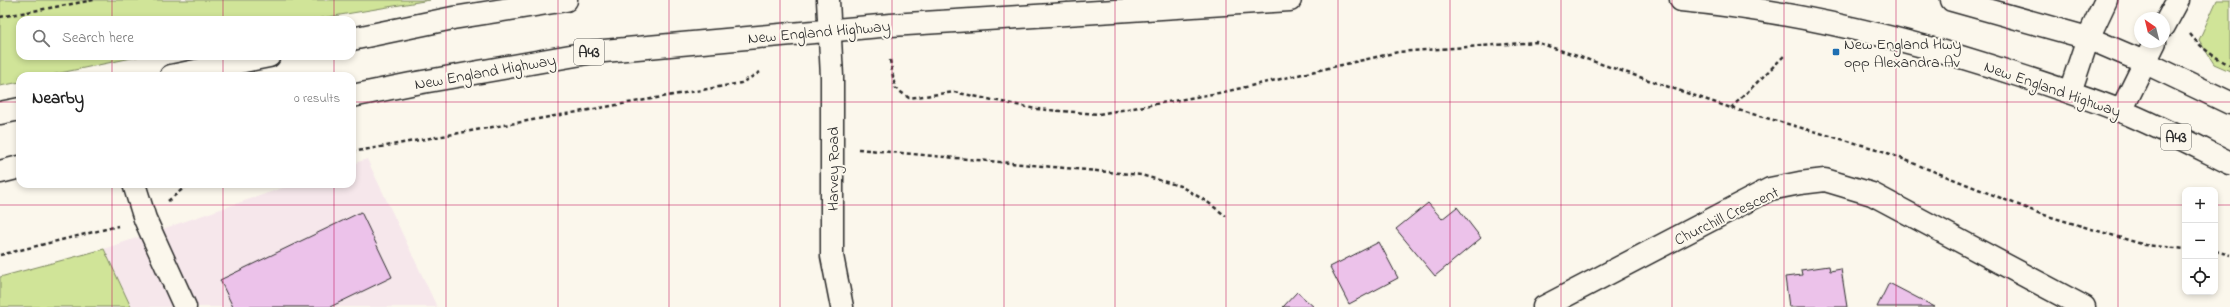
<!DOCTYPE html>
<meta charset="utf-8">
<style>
body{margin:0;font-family:"Indie Flower",sans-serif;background:#f2f2f2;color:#222}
.controls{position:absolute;right:12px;bottom:12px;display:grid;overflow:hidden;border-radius:8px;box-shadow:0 2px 6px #0003}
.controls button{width:36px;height:36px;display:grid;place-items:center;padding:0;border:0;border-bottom:1px solid #e0e0e0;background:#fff;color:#222;font:20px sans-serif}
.compass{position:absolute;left:2134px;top:12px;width:36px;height:36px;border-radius:50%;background:#fff;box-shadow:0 2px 6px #0003;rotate:325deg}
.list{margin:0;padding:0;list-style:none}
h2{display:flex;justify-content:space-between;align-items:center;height:52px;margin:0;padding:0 16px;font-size:17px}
h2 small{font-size:13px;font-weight:400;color:#767676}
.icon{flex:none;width:22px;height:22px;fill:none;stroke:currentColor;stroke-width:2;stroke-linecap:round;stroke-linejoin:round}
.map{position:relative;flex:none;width:2230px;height:307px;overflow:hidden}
.search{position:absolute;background:#fff;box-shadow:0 2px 6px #0003;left:16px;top:16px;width:340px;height:44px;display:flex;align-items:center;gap:10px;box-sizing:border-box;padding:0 14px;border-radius:12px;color:#767676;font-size:15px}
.panel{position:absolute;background:#fff;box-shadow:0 2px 6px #0003;left:16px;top:72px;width:340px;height:116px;border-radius:12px}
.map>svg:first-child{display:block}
</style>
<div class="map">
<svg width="2230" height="307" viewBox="0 0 2230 307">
<rect width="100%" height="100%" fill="#fbf7ec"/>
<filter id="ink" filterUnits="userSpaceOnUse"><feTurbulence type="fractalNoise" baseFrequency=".025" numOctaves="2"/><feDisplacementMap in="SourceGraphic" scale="8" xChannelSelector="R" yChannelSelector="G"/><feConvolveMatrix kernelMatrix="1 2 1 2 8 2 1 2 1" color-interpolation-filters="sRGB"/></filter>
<g filter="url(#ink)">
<path fill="#f6e7eb" d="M367 159 437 307H131L104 249 294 184H352V164Z"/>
<path fill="#d0e498" stroke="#7e8862" d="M0 0H430L310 20H20V56H141L46 76H20V82L0 86Z
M2217 0H2230V71L2214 64 2199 40Z
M104 249 131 307H0V277Z"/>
<path fill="#ecc2ea" stroke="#2b2b2b" d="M1428 203 1442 219 1457 207 1481 238 1435 276 1396 229Z
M361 212 392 277 330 307H233L220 280Z
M1379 242 1398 278 1349 304 1330 267Z
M1829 266 1830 271 1841 269 1847 307H1789L1785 277 1802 275 1801 270Z
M1889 283 1935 307H1877Z
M1297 292 1314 307H1283Z"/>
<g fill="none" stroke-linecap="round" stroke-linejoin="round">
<g stroke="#2b2b2b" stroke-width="25">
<path id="street" d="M134 184 145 219 185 307
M1544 307 1770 189 1800 183 1825 180 1872 194 2084 307"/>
</g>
<g stroke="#2b2b2b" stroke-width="25">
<path id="secondary" d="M828 0 832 77V256L842 307
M2164 26 2178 0
M2070 92 2088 38 2106 0
M2121 111 2155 42"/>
</g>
<g stroke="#2b2b2b" stroke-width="25">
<path id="highway" d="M1681 0C1797 11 1910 39 2021 76 2055 87 2088 98 2121 111 2158 126 2194 145 2230 163
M1952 0 2088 38 2144 62 2230 103
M352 39 453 18 566 0
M171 76 269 56
M352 96 411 84 593 52 891 25 1290 0
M0 113 20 109
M0 172 20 167"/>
</g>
<path stroke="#2b2b2b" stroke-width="2.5" stroke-dasharray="4 3" stroke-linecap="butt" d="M0 17 94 0
M2190 34C2201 48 2214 57 2230 65
M890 60 895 88 909 98 954 92 1036 109 1099 114 1224 92 1398 52 1536 42 1731 108 1880 150 2041 214 2145 245 2185 249
M1731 108 1784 56
M858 149 1141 175 1180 186 1206 201 1226 216
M352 152 741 83 762 71
M168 201 185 187 197 184
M2215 251 2230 255
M0 255 118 226"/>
<use href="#street" stroke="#fbf7ec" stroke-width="22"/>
<use href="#secondary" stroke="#fbf7ec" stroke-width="22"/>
<use href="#highway" stroke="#fbf7ec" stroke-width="22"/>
</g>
</g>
<path fill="none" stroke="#c2185b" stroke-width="1" stroke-opacity="0.55" d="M112 0V20M223 0V20M334 0V20M446 0V307M558 0V307M669 0V307M780 0V307M892 0V307M1004 0V307M1115 0V307M1226 0V307M1338 0V307M1450 0V307M1561 0V307M1672 0V307M1784 0V307M1896 0V307M2007 0V307M2118 0V307M112 56V76M223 56V76M334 56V76M0 102H20M352 102H2230M112 184V307M223 184V307M334 184V307M0 205H2185M2215 205H2230"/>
<rect fill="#1f6fb2" stroke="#fbf7ec" stroke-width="1.5" x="1832" y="48" width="8" height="8" rx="2"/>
<g text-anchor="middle" stroke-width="4" stroke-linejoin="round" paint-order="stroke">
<g fill="#fbf7ec" stroke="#696865" stroke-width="1">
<rect x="574" y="39" width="30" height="26" rx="3"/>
<rect x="2161" y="124" width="30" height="26" rx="3"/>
</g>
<g font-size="15" font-weight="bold" fill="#2b2b2b">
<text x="589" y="57">A43</text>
<text x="2176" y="142">A43</text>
</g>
<g font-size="16" fill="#2b2b2b" stroke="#fbf7ec">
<text transform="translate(819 31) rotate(-5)" y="6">New England Highway</text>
<text transform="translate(485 71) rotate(-10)" y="6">New England Highway</text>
<text transform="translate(2053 88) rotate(19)" y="6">New England Highway</text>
<text transform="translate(832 169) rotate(-90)" y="6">Harvey Road</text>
<text transform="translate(1726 215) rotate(-26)" y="6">Churchill Crescent</text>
</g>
<g font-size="16" fill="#2b2b2b" stroke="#fbf7ec" text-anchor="start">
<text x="1844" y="49">New England Hwy<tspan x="1844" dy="18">opp Alexandra Av</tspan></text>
</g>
</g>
</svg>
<div class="controls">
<button>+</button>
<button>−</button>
<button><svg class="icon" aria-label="locate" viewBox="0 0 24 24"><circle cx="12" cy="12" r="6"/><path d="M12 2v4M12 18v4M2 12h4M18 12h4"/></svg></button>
</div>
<svg class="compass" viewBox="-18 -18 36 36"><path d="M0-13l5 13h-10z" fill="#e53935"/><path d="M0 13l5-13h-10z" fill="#767676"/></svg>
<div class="search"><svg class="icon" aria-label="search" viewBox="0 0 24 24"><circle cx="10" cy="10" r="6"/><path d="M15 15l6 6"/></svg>Search here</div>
<section class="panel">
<h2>Nearby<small>0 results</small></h2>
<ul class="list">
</ul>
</section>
</div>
